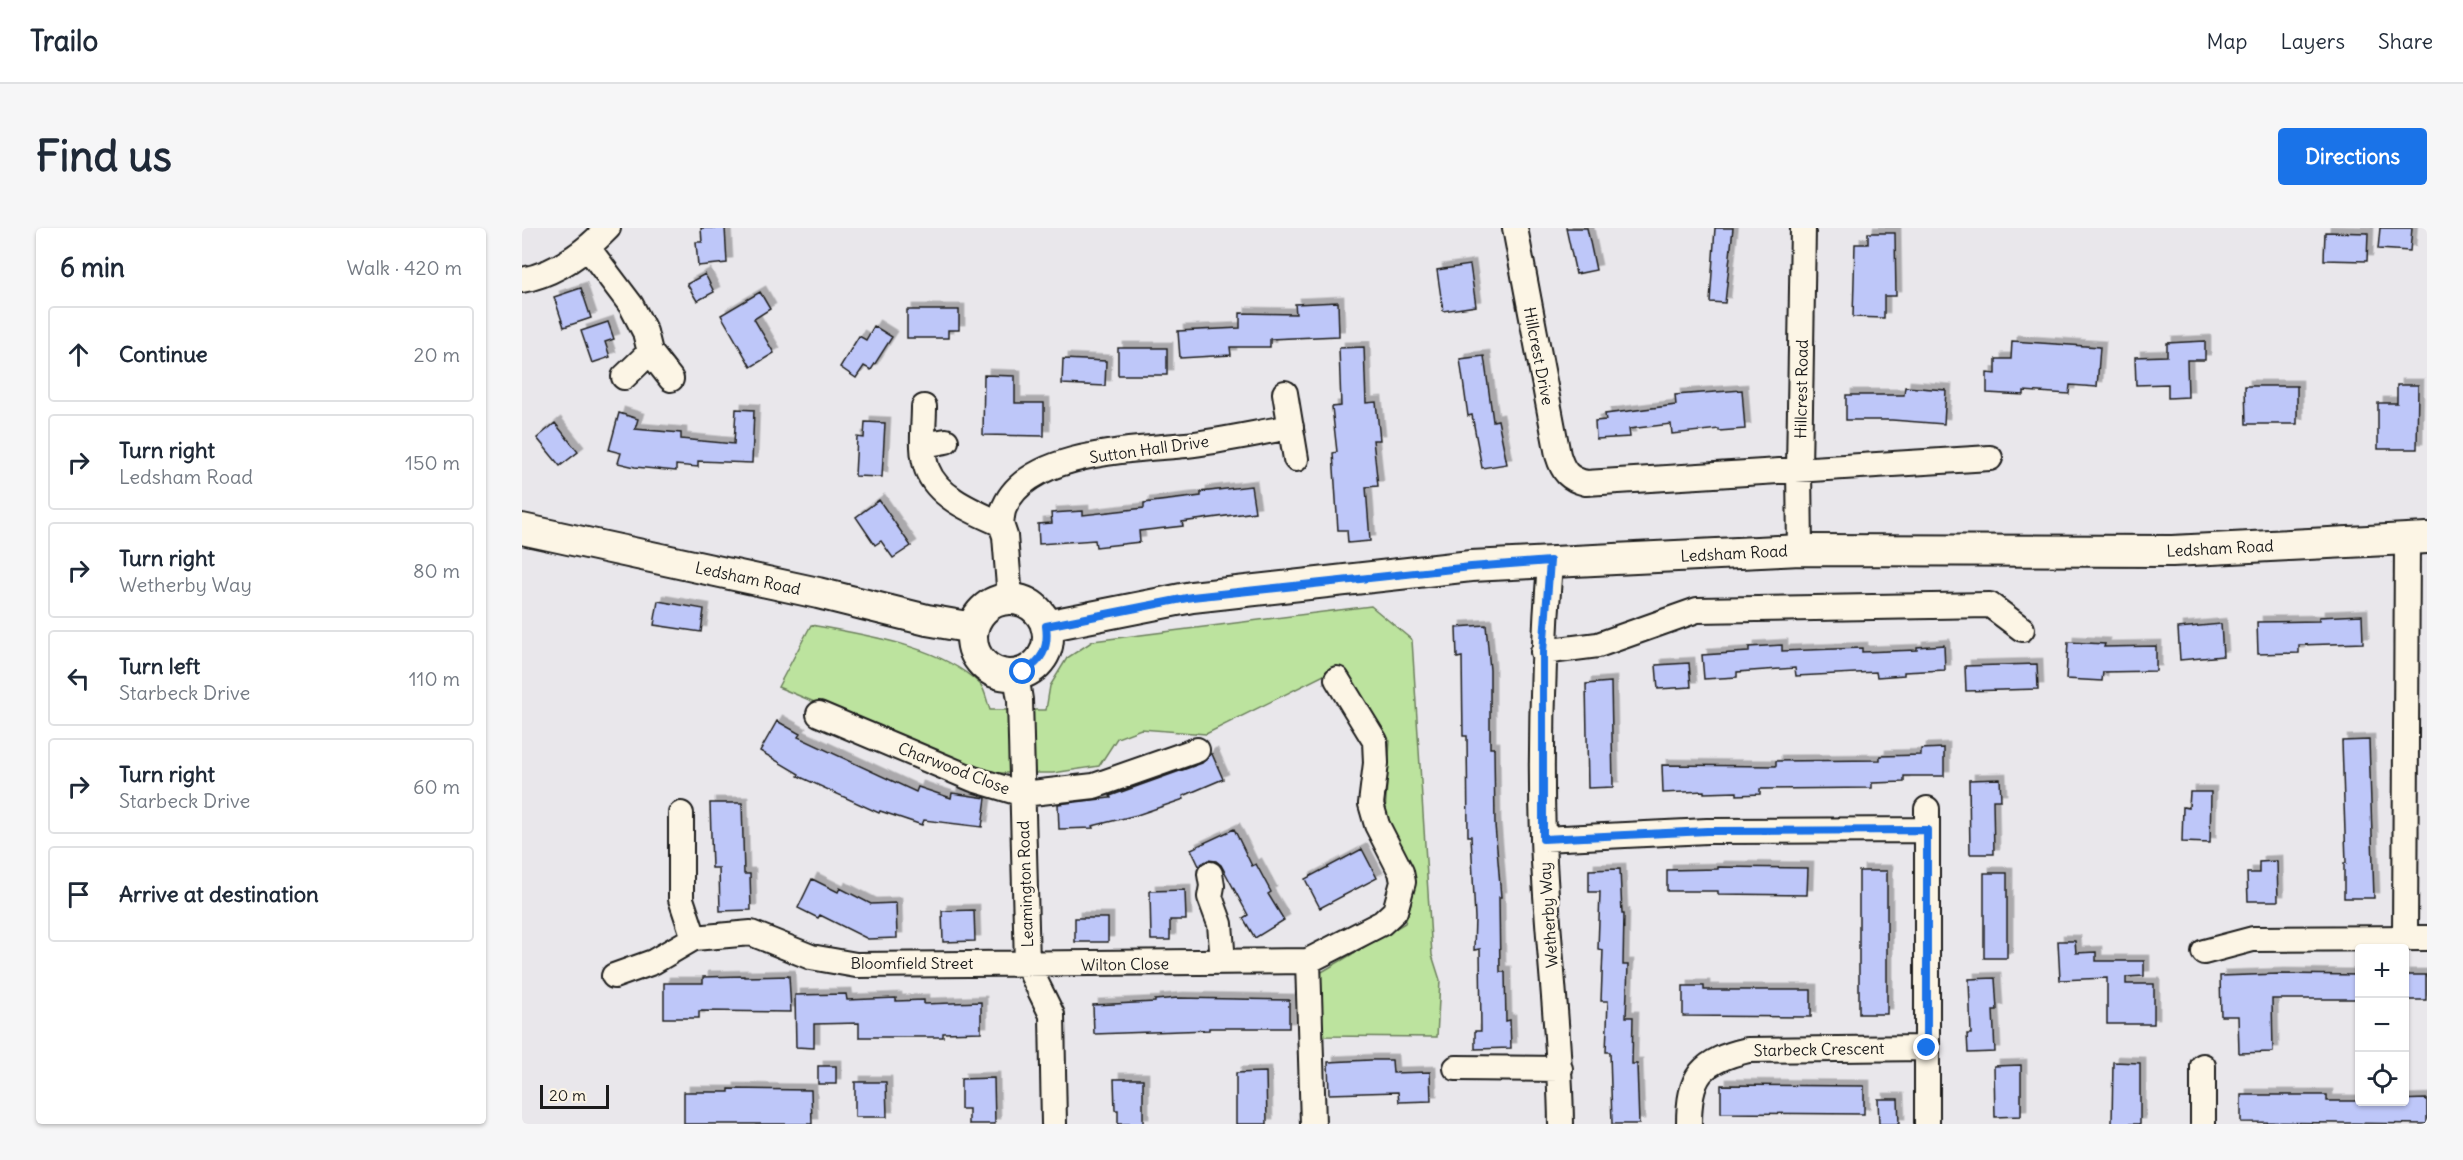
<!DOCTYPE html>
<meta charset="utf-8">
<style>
body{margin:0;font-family:Delius,sans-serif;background:#f6f6f7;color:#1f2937}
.controls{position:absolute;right:18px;bottom:18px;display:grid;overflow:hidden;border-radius:6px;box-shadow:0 2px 4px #0004}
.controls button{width:54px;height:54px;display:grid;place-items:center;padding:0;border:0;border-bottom:2px solid #e0e1e3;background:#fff;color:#1f2937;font:30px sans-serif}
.scale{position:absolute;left:18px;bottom:15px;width:69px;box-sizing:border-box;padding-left:6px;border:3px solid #1c1c1c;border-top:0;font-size:16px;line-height:21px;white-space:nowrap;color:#1c1c1c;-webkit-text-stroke:4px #fcf5e5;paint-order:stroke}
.stop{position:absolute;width:18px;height:18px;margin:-14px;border:4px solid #1a73e8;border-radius:50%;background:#fff}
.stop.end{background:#1a73e8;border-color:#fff;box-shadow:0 2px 6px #0008}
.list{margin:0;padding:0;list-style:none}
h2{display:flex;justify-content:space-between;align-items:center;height:78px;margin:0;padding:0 24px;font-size:26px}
h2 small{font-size:20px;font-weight:400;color:#747a83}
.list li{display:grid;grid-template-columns:39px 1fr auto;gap:18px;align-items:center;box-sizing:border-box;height:96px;margin:0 12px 12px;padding:0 12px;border:2px solid #e0e1e3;border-radius:6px}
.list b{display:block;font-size:22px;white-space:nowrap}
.list p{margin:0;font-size:20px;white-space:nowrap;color:#747a83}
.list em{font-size:20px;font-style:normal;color:#747a83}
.icon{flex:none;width:33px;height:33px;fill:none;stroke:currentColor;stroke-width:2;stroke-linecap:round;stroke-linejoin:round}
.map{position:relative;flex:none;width:1905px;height:896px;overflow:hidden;border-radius:6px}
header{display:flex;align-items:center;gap:36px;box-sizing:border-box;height:84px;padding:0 30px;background:#fff;border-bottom:2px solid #e0e1e3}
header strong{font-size:28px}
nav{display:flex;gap:33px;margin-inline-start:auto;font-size:21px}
.intro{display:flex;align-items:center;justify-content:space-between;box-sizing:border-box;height:144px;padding:0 36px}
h1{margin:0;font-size:42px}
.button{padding:15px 27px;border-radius:6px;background:#1a73e8;color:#fff;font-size:21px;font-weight:700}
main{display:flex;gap:36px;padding:0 36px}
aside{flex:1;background:#fff;border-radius:6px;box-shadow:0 2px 4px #0004}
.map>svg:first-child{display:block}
</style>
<header>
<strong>Trailo</strong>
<nav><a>Map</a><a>Layers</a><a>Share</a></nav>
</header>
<div class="intro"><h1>Find us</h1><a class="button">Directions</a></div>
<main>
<aside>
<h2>6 min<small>Walk · 420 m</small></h2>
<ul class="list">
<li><svg class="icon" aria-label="ahead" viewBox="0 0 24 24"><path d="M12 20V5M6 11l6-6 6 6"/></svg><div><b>Continue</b></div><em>20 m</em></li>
<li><svg class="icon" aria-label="right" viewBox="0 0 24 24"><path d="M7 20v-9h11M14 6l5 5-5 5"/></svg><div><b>Turn right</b><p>Ledsham Road</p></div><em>150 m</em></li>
<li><svg class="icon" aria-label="right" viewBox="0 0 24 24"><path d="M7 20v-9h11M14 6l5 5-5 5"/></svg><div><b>Turn right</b><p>Wetherby Way</p></div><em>80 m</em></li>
<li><svg class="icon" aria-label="left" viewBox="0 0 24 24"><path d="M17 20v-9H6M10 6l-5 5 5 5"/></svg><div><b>Turn left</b><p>Starbeck Drive</p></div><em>110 m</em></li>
<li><svg class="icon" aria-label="right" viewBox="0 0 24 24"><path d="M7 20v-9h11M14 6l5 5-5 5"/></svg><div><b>Turn right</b><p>Starbeck Drive</p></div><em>60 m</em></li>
<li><svg class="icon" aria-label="arrive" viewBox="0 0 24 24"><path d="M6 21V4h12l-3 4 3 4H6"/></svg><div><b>Arrive at destination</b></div></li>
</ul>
</aside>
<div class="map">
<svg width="1905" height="896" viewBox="0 0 1905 896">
<defs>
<filter id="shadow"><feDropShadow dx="5.5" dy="-5.5" stdDeviation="0" flood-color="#0004"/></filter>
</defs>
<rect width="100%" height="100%" fill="#e9e7eb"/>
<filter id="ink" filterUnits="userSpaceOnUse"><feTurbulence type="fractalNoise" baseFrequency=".0167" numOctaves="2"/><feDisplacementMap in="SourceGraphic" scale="12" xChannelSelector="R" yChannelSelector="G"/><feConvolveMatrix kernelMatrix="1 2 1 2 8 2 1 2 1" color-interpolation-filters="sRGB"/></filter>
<g filter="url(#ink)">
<path fill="#bce39e" stroke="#6c805d" stroke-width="1.5" d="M849 378 890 412 910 727 918 752 915 809 801 808 798 745 883 695 889 675 891 646 863 585 868 513 818 439 684 506 619 501 595 510 577 538 531 545H464L256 459 289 397C342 407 417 417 458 456 463 461 465 474 468 482H524L528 458 545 430 571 413Z"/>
<path fill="#bec7f9" stroke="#1c1c1c" stroke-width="1.5" filter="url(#shadow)" d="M179 0H203L205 35 176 38 174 14H180Z
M1044 0H1065L1074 42 1054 46Z
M1193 0H1211L1203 75 1188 74Z
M1858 0H1890L1888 23 1856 21Z
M1803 4 1846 5 1845 33 1802 32Z
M1346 5H1373L1374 68H1362V90L1331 89 1333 16H1346Z
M948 37 954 78 921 83 915 42Z
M183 46 192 64 175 73 165 56Z
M59 60 69 90 42 99 32 69Z
M238 64 248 81 232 91 252 125 229 139 199 87Z
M816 74 817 108 748 111V119H708L709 127 658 130 656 103 718 100V85L774 86 773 76Z
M385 82H437V102H426V110H385Z
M86 94 92 111 83 114 88 129 70 135 59 103Z
M352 98 370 109 349 142 342 138 334 150 318 139 337 108 344 112Z
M1490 113 1578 119 1575 159 1548 157 1547 166 1502 163V167L1465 165V145L1474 146V131H1489Z
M1683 113V132H1665L1666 169 1646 170V156L1614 157 1613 129 1645 128V115Z
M842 119 844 175 854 174 858 212H851L856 258 844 259 848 313 826 315 825 302H816L811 225 815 224 810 179 819 178 817 120Z
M596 120H645V147H596Z
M962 128 971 193 976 192 985 236 960 240 950 187 946 188 938 131Z
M541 131 584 133 583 158 540 156Z
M462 147 493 148V175H522V208L461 207Z
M1875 157H1896L1895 221H1856V175H1875Z
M1723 158H1775V196H1724Z
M1383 159 1424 162 1422 196 1370 192H1324V167H1382Z
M1220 162 1223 201 1197 203V201L1150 206 1149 196 1107 201 1108 209 1074 211 1073 193 1084 192 1083 186 1154 177 1153 167Z
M214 181 232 182 230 235 176 233V239L154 237V243L113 239 96 235 99 225 87 222 97 185 116 191 113 201 159 205V211L212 216Z
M343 194 363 195 360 249 333 248 335 209 342 210Z
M33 195 56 224 38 238 15 210Z
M729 258 733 284 660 294 661 298 617 303 618 314 574 319 573 312 517 316 516 296 530 295 529 285 561 283V287L622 280V275L679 268V264Z
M357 272 389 318 371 330 359 313 353 317 334 289Z
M136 373 182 381 179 404 132 397Z
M1840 387 1841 415 1777 417V425L1736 426 1735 394 1797 393V389Z
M1699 396 1701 428 1658 432 1656 400Z
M964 397 968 442V520H972L973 597 979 669H977L978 744H983L984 793 988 792 989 820 953 821V803H959L958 721 952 722 953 690 949 608H946L945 508H941L940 429 935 430 934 399Z
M1546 414 1583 416 1582 419 1634 418V443L1581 444 1580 453 1544 451Z
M1260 417V423L1340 420V424L1395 422V419L1422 417 1423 442 1382 444V447L1355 449 1354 444 1274 448 1273 440 1215 444V449L1182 451 1180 427 1227 424V419Z
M1167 435 1169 459 1136 461 1134 437Z
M1515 436 1516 461 1444 463 1443 438Z
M1089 454 1091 559 1066 560 1064 456Z
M255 493 278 506 276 509 394 564 396 559 429 570 430 565 464 570 460 599 402 592 400 597 358 583 357 585 276 548 277 546 238 523Z
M1847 512 1852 670H1822V635H1824L1820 513Z
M1422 520V548H1382V554L1350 555V560L1238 561V566L1215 567V564L1182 565V563L1141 565 1140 537 1254 538V533L1358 532V528L1399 527V521Z
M688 526H690L701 551 661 568 662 571 615 587 570 598 571 600 537 601 536 576 589 570 588 568 680 535Z
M1478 551 1479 572H1471L1472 626H1448L1447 552Z
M1668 564H1689L1688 615 1660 614 1661 579 1667 580Z
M188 575H220L222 646H228L229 682 198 683 197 640H190Z
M712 601 730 638 734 636 749 664 746 666 762 692 733 710 721 690 726 687 699 637 694 633 686 632 677 638 669 621Z
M840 621 855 650 798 680 783 651Z
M1755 633 1756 673H1726L1725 645H1737V634Z
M1196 639 1286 640 1285 667 1196 666V663H1145V642L1196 641Z
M1098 641 1100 686H1102L1101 737H1106L1104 789H1111L1110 836H1115L1117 896H1090L1088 824H1084L1086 773H1079L1081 722 1076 721 1078 664H1067V642Z
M1337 643H1365V786H1337Z
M1462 645H1485V730H1462Z
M290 651 316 664 318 660 349 676 374 675 375 710 346 711 298 687 296 690 276 680Z
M663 662 664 692H648V712H629L628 663Z
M452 682 453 713 421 714 420 683Z
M553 690H586V714H553Z
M1536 713H1553L1554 725 1574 724V733H1622V748L1604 749V756H1632V796H1585V750L1538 752Z
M1757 746 1838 747V771H1750L1751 824 1717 825 1716 788H1699L1698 748Z
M1882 747H1904V772H1882Z
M222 748V749L267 748 269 784 177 783V790H142V755H181V749Z
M1473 750 1475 782H1471L1473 824 1446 825 1445 806H1449L1447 751Z
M1161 758H1182V762H1289V789L1161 788Z
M324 766 325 772 374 770V773L402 772V776L459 774V804L421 805V809H337V795L292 796V820L274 819 273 767Z
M656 770 767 772V800H687V802L572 806 571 777 633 774V772Z
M849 832H870L871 845 908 844 909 873 877 874 876 864 807 866 806 834Z
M1591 834 1618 835V896H1590Z
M1499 837V888L1473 889 1472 838Z
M296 838H314V856H296Z
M744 844 745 896H714V845Z
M472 850 473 896H447V881H439V851Z
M592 851H621V896H596V882H593Z
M333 854H364L365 889H333Z
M1199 857 1342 858V886L1199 885Z
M207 861 289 862 290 896H162V864H207Z
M1719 867H1805V873H1838L1905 871V896L1719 894Z
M1356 871H1376L1377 896H1357Z"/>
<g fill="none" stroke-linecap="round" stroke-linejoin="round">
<g stroke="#1c1c1c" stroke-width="28">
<path id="minor" d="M993 0 1036 227C1041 244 1047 251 1064 255L1468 230
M66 20 109 77 123 104 128 124 149 151
M0 52C34 46 63 24 86 0
M102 149 128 124
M763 165 774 231
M402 179C402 199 398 222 405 241 416 270 453 284 479 296 480 290 480 283 483 278 507 223 614 222 664 217 699 213 734 205 769 199
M401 217 424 213
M479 296 483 308 488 371
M1278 322 1277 241 1281 0
M1028 334C1021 425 1018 518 1021 610 1024 706 1038 800 1039 896
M1021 424 1076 417 1175 382 1468 377 1500 401
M494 447 498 472 505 736 530 787 532 896
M297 486 451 551 501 566 572 558 675 522
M159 586V671L172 710
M1405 602V581
M1021 611 1185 603 1405 602V896
M688 646 690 658 688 669 698 696 701 734
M1883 710 1885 311
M1682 724 1731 711 1905 710
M786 733 791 896
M92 748 131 734 172 710 229 705 289 729 334 737 786 733 860 695 873 683 881 654 879 644 855 597 849 576 854 535 853 513 815 451
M934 840 1038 841
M1167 896C1167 847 1179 833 1226 822L1405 820
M1681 896V838"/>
</g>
<g stroke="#1c1c1c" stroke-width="34">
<path id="major" d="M0 301 296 365 405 392 451 400
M450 409a38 38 0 1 1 76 0a38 38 0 1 1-76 0Z
M524 398 670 369 949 338 1278 322 1650 323 1905 310"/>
</g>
<use href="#minor" stroke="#fcf5e5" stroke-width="24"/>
<use href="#major" stroke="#fcf5e5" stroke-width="30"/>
</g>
</g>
<g fill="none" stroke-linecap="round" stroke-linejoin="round" filter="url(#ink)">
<path stroke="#1a73e8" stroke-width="8" d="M501 444C520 434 527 420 524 398L670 369 949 339 1028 333 1021 424V611L1185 603 1405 602V820"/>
</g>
<g text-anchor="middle" stroke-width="6" stroke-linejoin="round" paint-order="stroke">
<g font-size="16" fill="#1c1c1c" stroke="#fcf5e5">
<text transform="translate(1017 128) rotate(79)" y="6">Hillcrest Drive</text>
<text transform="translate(1279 161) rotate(-89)" y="6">Hillcrest Road</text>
<text transform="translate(627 221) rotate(-8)" y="6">Sutton Hall Drive</text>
<text transform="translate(1698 320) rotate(-3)" y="6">Ledsham Road</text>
<text transform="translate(1212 325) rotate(-3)" y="6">Ledsham Road</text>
<text transform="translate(226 350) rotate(12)" y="6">Ledsham Road</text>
<text transform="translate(432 540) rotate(21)" y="6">Charwood Close</text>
<text transform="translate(503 656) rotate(-92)" y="6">Leamington Road</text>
<text transform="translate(1026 687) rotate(-94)" y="6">Wetherby Way</text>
<text x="390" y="741">Bloomfield Street</text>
<text transform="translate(603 736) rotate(-1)" y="6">Wilton Close</text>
<text transform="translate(1297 821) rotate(-1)" y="6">Starbeck Crescent</text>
</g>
</g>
</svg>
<div class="controls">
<button>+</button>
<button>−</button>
<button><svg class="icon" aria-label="locate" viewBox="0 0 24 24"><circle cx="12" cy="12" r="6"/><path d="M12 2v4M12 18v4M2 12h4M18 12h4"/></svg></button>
</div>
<div class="scale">20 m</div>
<div class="stop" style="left:501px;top:444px"></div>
<div class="stop end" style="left:1405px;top:820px"></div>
</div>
</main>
